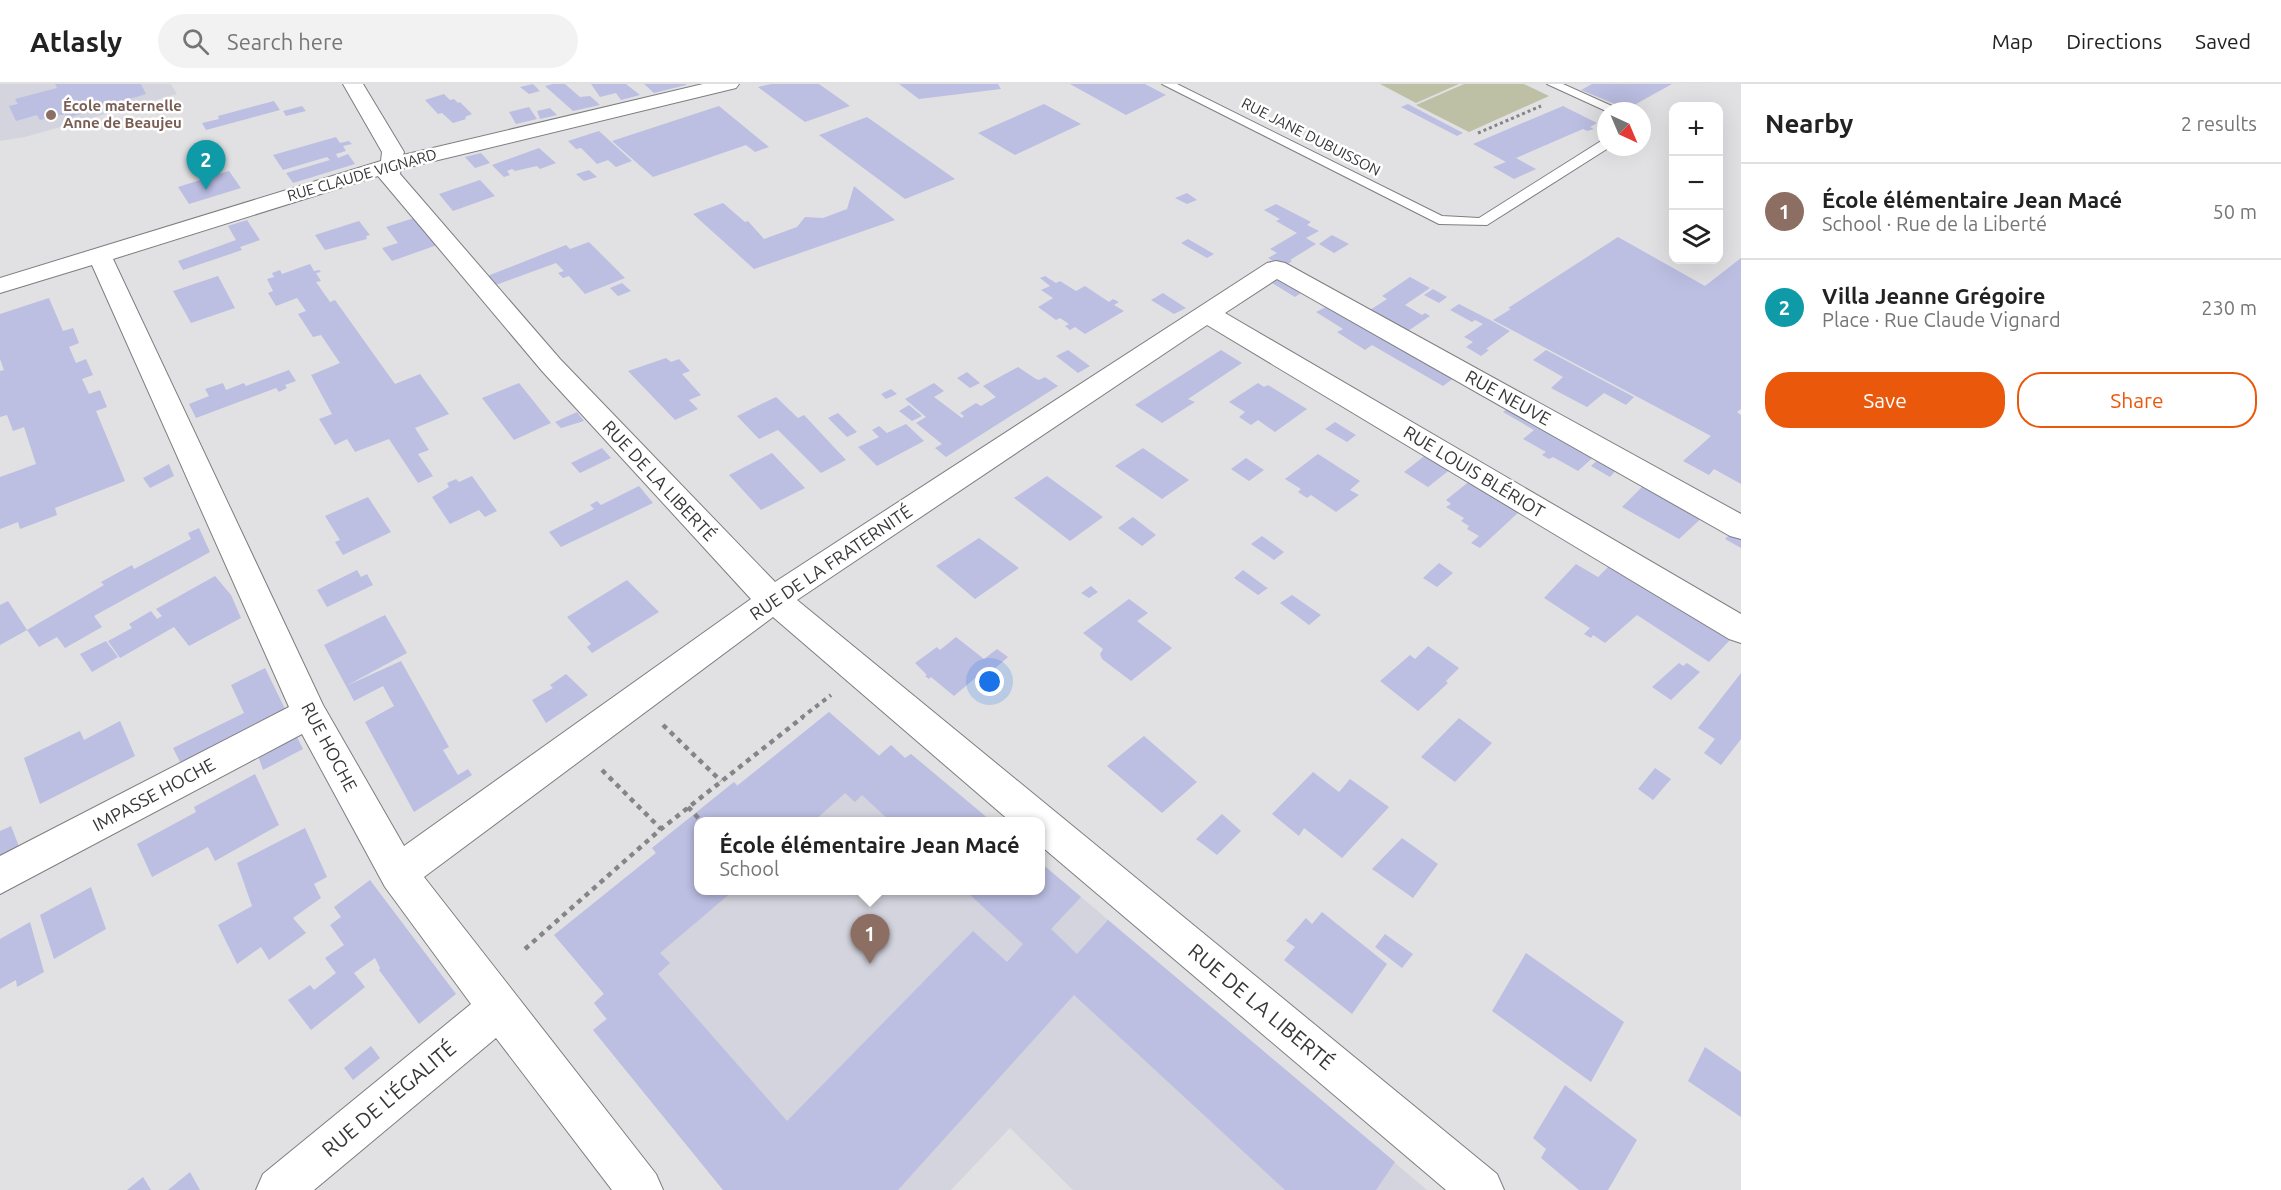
<!DOCTYPE html>
<meta charset="utf-8">
<style>
body{margin:0;font-family:Ubuntu,sans-serif;background:#f2f2f2;color:#222}
.controls{position:absolute;right:18px;top:18px;display:grid;overflow:hidden;border-radius:12px;box-shadow:0 6px 24px #0002}
.controls button{width:54px;height:54px;display:grid;place-items:center;padding:0;border:0;border-bottom:2px solid #e0e0e0;background:#fff;color:#222;font:30px sans-serif}
.compass{position:absolute;left:1597px;top:18px;width:54px;height:54px;border-radius:50%;background:#fff;box-shadow:0 6px 24px #0002;rotate:136deg}
.you{position:absolute;left:990px;top:598px;width:21px;height:21px;margin:-15px;border:4px solid #fff;border-radius:50%;background:#1a73e8;box-shadow:0 0 0 9px #1a73e833}
.badge{display:grid;place-items:center;width:39px;height:39px;border-radius:50%;background:#ea580c;color:#fff;font-size:20px;font-weight:700}
.pin{position:absolute;translate:-50% -50px;filter:drop-shadow(0 2px 3px #0008)}
.pin::after{content:'';position:absolute;top:32px;width:21px;height:18px;background:inherit;clip-path:polygon(0 0,100% 0,50% 100%)}
.popup{position:absolute;left:694px;top:733px;width:351px;height:78px;box-sizing:border-box;display:grid;place-content:center;border-radius:12px;background:#fff;filter:drop-shadow(0 2px 4px #0005);font-size:20px;white-space:nowrap;color:#767676}
.popup b{font-size:22px;color:#222}
.popup::after{content:'';position:absolute;left:50%;top:100%;margin-left:-12px;border:12px solid transparent;border-top-color:#fff}
.list{margin:0;padding:0;list-style:none}
h2{display:flex;justify-content:space-between;align-items:center;height:78px;margin:0;padding:0 24px;font-size:26px}
h2 small{font-size:20px;font-weight:400;color:#767676}
.list li{display:grid;grid-template-columns:39px 1fr auto;gap:18px;align-items:center;box-sizing:border-box;height:96px;padding:0 24px;border-top:2px solid #e0e0e0}
.list b{display:block;font-size:22px;white-space:nowrap}
.list p{margin:0;font-size:20px;white-space:nowrap;color:#767676}
.list em{font-size:20px;font-style:normal;color:#767676}
.actions{display:flex;gap:12px;padding:18px 24px}
.actions a{flex:1;padding:14px 0;border:2px solid #ea580c;border-radius:24px;text-align:center;font-size:21px;color:#ea580c}
.actions .main{background:#ea580c;color:#fff}
.icon{flex:none;width:33px;height:33px;fill:none;stroke:currentColor;stroke-width:2;stroke-linecap:round;stroke-linejoin:round}
.map{position:relative;flex:none;width:1741px;height:1106px;overflow:hidden}
header{display:flex;align-items:center;gap:36px;box-sizing:border-box;height:84px;padding:0 30px;background:#fff;border-bottom:2px solid #e0e0e0}
header strong{font-size:28px}
nav{display:flex;gap:33px;margin-inline-start:auto;font-size:21px}
.search{width:420px;height:54px;background:#f2f2f2;display:flex;align-items:center;gap:15px;box-sizing:border-box;padding:0 21px;border-radius:33px;color:#767676;font-size:22px}
main{display:flex}
aside{flex:1;background:#fff}
.map>svg:first-child{display:block}
</style>
<header>
<strong>Atlasly</strong>
<div class="search"><svg class="icon" aria-label="search" viewBox="0 0 24 24"><circle cx="10" cy="10" r="6"/><path d="M15 15l6 6"/></svg>Search here</div>
<nav><a>Map</a><a>Directions</a><a>Saved</a></nav>
</header>
<main>
<div class="map">
<svg width="1741" height="1106" viewBox="0 0 1741 1106">
<rect width="100%" height="100%" fill="#e1e1e4"/>
<path fill="#d3d4de" d="M0 0H171L177 10 25 53 0 57Z
M829 628 879 671 891 661 905 674 911 670 992 737 699 738V806H1041V779L1427 1106H1073L1010 1044 951 1106H723L593 946 606 935 594 919 604 909 554 851 656 769 652 764 734 698 738 701Z"/>
<path fill="#bdc0a4" d="M1380 0H1459L1416 19Z
M1464 0H1524L1549 12 1469 48 1416 21Z"/>
<path fill="#bcbee2" d="M55 0H141L146 10 67 34 65 30 40 36 37 31 16 37 9 22 18 20 15 15 57 4Z
M533 0 540 7 529 10 520 3Z
M553 0H565L580 13 590 12 600 21 573 27 545 2Z
M591 0H626L640 11 621 16 616 9 600 13Z
M644 0H686V1L654 9Z
M771 0H819L850 22 805 38 758 3Z
M899 0H998L1001 5 919 15Z
M1070 0H1145L1166 11 1126 31Z
M1592 0H1672L1627 25 1581 6Z
M444 10 450 16 454 15 458 19 460 18 472 30 465 33 466 35 453 39 442 29 438 30 425 16Z
M274 17 280 26 206 46 202 39 219 35 218 32Z
M1044 20 1081 40 1015 71 978 49Z
M1408 20 1463 49 1457 52 1401 23Z
M302 22 306 27 286 32 283 27Z
M719 22 769 63 755 68 746 61 653 93 612 57Z
M1563 22 1597 39 1590 43 1594 45 1587 47 1583 45 1516 74 1536 85 1514 95 1493 83 1506 78 1473 60Z
M529 23 537 35 516 40 509 28Z
M550 24 557 31 540 35 537 27Z
M867 33 955 95 905 115 819 51Z
M599 47 632 77 616 83 608 76 597 80 581 64 576 65 568 57Z
M336 53 340 59 349 57 352 60 343 62 346 67 336 70 338 74 348 70 355 80 293 99 286 89 330 76 327 73 283 86 273 71Z
M539 64 556 79 540 85 537 82 515 87 512 85 507 87 510 91 504 93 492 81Z
M481 69 490 79 475 84 465 73Z
M589 86 597 93 584 97 576 90Z
M229 87 241 104 189 120 178 103Z
M480 96 495 112 453 127 439 110Z
M854 102 895 136 754 185 693 130 723 119 745 138 748 137 764 155 797 143 805 133 823 134 847 125Z
M1187 109 1197 116 1187 120 1175 114Z
M1276 120 1311 138 1307 141 1319 147 1306 154 1316 160 1290 176 1292 177 1284 183 1268 174 1277 169 1270 165 1297 149 1276 137 1280 135 1264 126Z
M414 134 437 161 392 177 382 164 398 159 386 143Z
M247 136 260 156 240 163 242 166 183 186 178 177 236 156 228 142Z
M359 137 370 151 366 152 367 155 325 166 315 151Z
M1332 151 1349 160 1334 169 1319 160Z
M1618 153 1705 202 1741 174V325L1737 328 1741 331V400L1714 385 1709 391 1683 377 1711 352 1493 236 1511 225 1508 224Z
M1188 155 1214 170 1207 174 1181 159Z
M589 158 625 194 585 210 569 192 563 194 558 189 564 187 556 179 493 202 485 193 566 161 570 165Z
M310 180 314 187 319 186 321 188 316 189 321 197 316 198 330 218 335 216 395 300 420 290 449 330 415 344 429 366 418 370 433 392 418 399 389 355 355 368 347 355 335 361 319 335 332 330 311 291 340 279 321 251 313 253 298 230 306 227 297 214 276 222 268 209 273 207 267 195 274 193 272 189 280 186 282 190Z
M218 192 235 224 191 239 173 207Z
M1045 192 1056 199 1060 197 1076 207 1085 202 1109 218 1113 215 1119 218 1114 221 1124 227 1085 250 1075 243 1070 246 1065 242 1069 240 1060 234 1056 236 1038 223 1053 214 1041 206 1050 202 1040 194Z
M1282 192 1307 205 1295 213 1272 199Z
M1410 193 1430 204 1405 221 1422 231 1425 229 1430 232 1402 251 1364 230 1387 215 1382 212Z
M622 199 631 207 618 212 610 204Z
M1433 205 1447 213 1439 219 1424 211Z
M1163 209 1186 224 1174 230 1151 216Z
M49 214 63 247 73 244 79 259 69 263 76 279 86 275 93 291 82 295 89 310 100 306 107 323 96 327 125 397 55 424 57 431 20 445 18 438 0 445V393L36 380 24 343 13 347 7 331 0 333V287L4 286 0 275V230Z
M1459 220 1492 237 1510 247 1486 265 1489 266 1481 272 1466 263 1473 258 1464 253 1483 240 1475 236 1472 238 1450 226Z
M1328 222 1459 290 1443 302 1372 261 1365 266 1337 248 1343 245 1316 228Z
M1068 266 1090 282 1078 289 1056 272Z
M1221 266 1242 279 1188 315 1195 318 1162 339 1135 321Z
M1546 266 1634 313 1626 321 1604 309 1587 323 1551 304 1563 293 1533 276Z
M666 274 671 278 679 275 690 287 682 290 701 311 689 316 698 325 675 336 628 287Z
M1018 283 1036 295 1039 296 1045 293 1058 302 946 373 935 364 942 360 916 339 926 333 905 315 934 299 944 307 934 313 962 334 964 332 960 329 976 319 981 322 996 313 983 302Z
M289 286 296 297 285 301 287 304 279 308 276 304 196 334 189 320 209 312 205 305 223 299 226 306 244 299 246 302Z
M967 288 980 299 970 304 957 294Z
M519 299 551 339 514 356 482 314Z
M1258 299 1264 303 1268 301 1307 325 1275 348 1258 336 1251 341 1239 333 1245 328 1229 318Z
M891 305 897 310 886 315 881 310Z
M776 313 798 334 804 331 846 376 821 389 778 346 759 355 737 332Z
M1513 320 1599 368 1578 387 1553 373 1549 375 1542 371 1546 368 1523 355 1534 346 1503 328Z
M909 321 922 332 912 337 899 327Z
M577 328 584 337 561 344 555 338Z
M838 329 857 348 847 353 828 334Z
M1335 338 1356 351 1347 358 1325 345Z
M906 340 924 357 877 382 858 363 879 353 872 346 879 342 887 349Z
M602 364 611 374 580 389 571 379Z
M1143 364 1189 396 1162 415 1115 382Z
M772 369 805 404 761 426 729 391Z
M1318 370 1360 397 1350 406 1359 411 1336 428 1311 411 1307 414 1298 408 1301 405 1285 395Z
M1427 370 1452 384 1428 403 1404 388Z
M1603 371 1621 381 1610 393 1591 382Z
M1246 374 1264 386 1249 397 1231 385Z
M169 380 174 392 150 404 143 394Z
M472 392 497 427 485 433 479 426 450 440 432 413 449 403 447 399 456 395 459 398Z
M1047 392 1103 433 1070 457 1014 414Z
M1471 396 1521 426 1480 464 1471 459 1479 452 1467 445 1469 442 1461 437 1464 434 1446 423 1451 420 1446 416Z
M1649 396 1707 429 1679 455 1622 423Z
M639 402 653 419 561 463 549 448 594 425 590 421 597 417 601 421Z
M368 413 391 448 343 471 335 458 340 456 325 432Z
M1133 433 1156 451 1142 462 1118 444Z
M199 444 210 468 94 532 102 543 65 564 57 553 39 563 27 546 104 501 101 498 132 481 134 485 191 455 188 449Z
M1735 445 1741 448V464L1725 455Z
M1262 452 1284 468 1274 476 1251 460Z
M979 454 1019 484 975 515 936 482Z
M1439 479 1453 489 1437 503 1423 494Z
M1576 480 1598 493 1610 481 1730 556 1709 578 1637 531 1605 559 1593 551 1591 554 1584 550 1590 544 1544 514Z
M357 486 361 493 367 490 373 501 327 523 317 506Z
M1243 486 1266 503 1268 504 1258 511 1234 494Z
M215 492 231 511 241 534 189 562 174 543 120 574 108 557 132 544 129 540 151 527 157 535 162 532 156 525Z
M627 496 659 528 592 569 587 563 591 560 567 533Z
M1091 502 1098 508 1089 514 1081 509Z
M1292 511 1321 531 1309 541 1280 519Z
M1129 515 1148 529 1137 537 1172 564 1131 597 1102 575 1100 570 1103 565 1083 549Z
M8 517 27 546 0 561V521Z
M385 531 407 569 346 602 324 561Z
M956 553 984 575 997 565 1008 573 992 587 987 584 954 612 931 593 929 595 925 592 927 591 915 579 937 563 940 566Z
M106 557 118 573 92 588 80 570Z
M1428 562 1459 584 1446 597 1448 599 1418 627 1380 597 1410 571 1415 575Z
M401 577 449 663 443 666 458 691 468 685 472 691 414 728 365 638 394 622 383 602 354 617 346 602Z
M1679 579 1683 582 1687 579 1700 588 1671 616 1652 603Z
M265 584 286 627 181 680 173 664 244 629 231 601Z
M1741 589V655L1721 681 1704 669 1715 655 1698 644Z
M566 590 588 611 546 639 532 616 553 604 550 601Z
M829 628 879 672 891 661 905 674 911 670 992 738H891L862 711 855 718 845 709 813 738H699V807H733L660 869 670 879 658 890 787 1037 973 847 1007 878 1023 860 966 807H1041V779L1081 813 1051 845 1077 870 1108 836 1395 1078 1376 1106H1285L1074 911 898 1106H723L593 946 607 935 594 919 604 910 554 851 656 769 652 764 734 698 737 702Z
M1459 634 1492 659 1455 698 1421 673Z
M120 637 135 672 40 720 24 674 80 647 84 656Z
M295 649 303 665 263 686 257 669Z
M1144 652 1197 698 1162 729 1107 682Z
M1655 684 1671 695 1653 716 1638 705Z
M1313 688 1339 708 1350 695 1389 723 1342 774 1304 744 1299 752 1272 730Z
M255 690 279 741 215 777 208 763 152 793 137 760 196 728 194 723Z
M1222 730 1241 747 1217 771 1196 755Z
M11 742 20 765 0 775V747Z
M305 744 327 793 314 800 321 814 293 834 306 849 269 876 261 863 237 880 218 841 252 822 237 779Z
M1402 754 1438 780 1413 814 1372 785Z
M370 796 456 910 419 940 379 886 380 884 375 874 354 889 365 903 311 946 288 916 310 901 314 906 336 889 325 874 344 861 330 841 341 833 334 823Z
M91 803 106 845 54 875 40 831Z
M1322 828 1387 880 1352 930 1284 876 1295 863 1286 857 1306 834 1312 840Z
M30 838 44 888 17 903 16 896 0 905V855Z
M1385 850 1413 870 1402 884 1375 863Z
M1526 869 1624 938 1591 998 1492 927Z
M371 962 380 974 353 996 344 984Z
M1705 963 1741 988V1033L1688 997Z
M1565 1001 1637 1056 1608 1106H1579L1541 1074 1546 1065 1533 1054Z
M190 1088 200 1106H168Z
M143 1093 151 1106H127Z"/>
<g fill="none" stroke-linecap="round" stroke-linejoin="round">
<g stroke="#7d7e80" stroke-width="2">
<path id="lane" d="M1162 0H1177L1442 132 1479 134 1601 57 1606 56V63H1610L1487 141 1439 140Z
M1547 0H1563L1623 27H1606Z"/>
</g>
<g stroke="#7d7e80" stroke-width="2">
<path id="street" d="M343 0H363L404 68 403 71 703 0H739L736 4 401 85 400 90 560 275 775 498 1267 179 1276 177 1285 179 1741 430V455L1730 452 1277 195 1225 229 1741 530V559L1729 555 1207 241 797 516 1497 1090 1504 1106H1446L1041 762V738H1011L773 533 424 793 656 1090 663 1106H612L496 954 314 1106H256L263 1090 471 920 385 803 302 650 0 810V772L289 623 92 181 0 209V194L381 77 382 68ZM378 92 542 287 751 515 404 762 323 621 113 175Z"/>
</g>
<path stroke="#858587" stroke-width="3" stroke-dasharray="3 3" stroke-linecap="butt" d="M1478 49 1541 22"/>
<path stroke="#858587" stroke-width="4" stroke-dasharray="4.5 4.5" stroke-linecap="butt" d="M801 634 831 611"/>
<path stroke="#858587" stroke-width="4.5" stroke-dasharray="5 5" stroke-linecap="butt" d="M663 641 721 697
M602 686 661 745
M688 723 702 738
M525 865 661 745 803 633"/>
<use href="#lane" fill="#fff" fill-rule="evenodd"/>
<use href="#street" fill="#fff" fill-rule="evenodd"/>
</g>
<circle fill="#8d6e63" stroke="#fff" stroke-width="2" cx="51" cy="31" r="6"/>
<g text-anchor="middle" stroke-width="5" stroke-linejoin="round" paint-order="stroke">
<g font-size="15" font-weight="bold" fill="#785e54" stroke="#fff" text-anchor="start">
<text x="63" y="27">École maternelle<tspan x="63" dy="17">Anne de Beaujeu</tspan></text>
</g>
<g font-size="15" fill="#373738" stroke="#fff">
<text transform="translate(1311 53) rotate(27)" y="5">RUE JANE DUBUISSON</text>
<text transform="translate(362 91) rotate(-16)" y="5">RUE CLAUDE VIGNARD</text>
</g>
<g font-size="18" fill="#373738" stroke="#fff">
<text transform="translate(1508 314) rotate(29)" y="6">RUE NEUVE</text>
<text transform="translate(1474 388) rotate(31)" y="6">RUE LOUIS BLÉRIOT</text>
<text transform="translate(659 397) rotate(47)" y="6">RUE DE LA LIBERTÉ</text>
<text transform="translate(831 479) rotate(-34)" y="6">RUE DE LA FRATERNITÉ</text>
<text transform="translate(329 663) rotate(62)" y="6">RUE HOCHE</text>
<text transform="translate(154 711) rotate(-28)" y="6">IMPASSE HOCHE</text>
</g>
<g font-size="21" fill="#373738" stroke="#fff">
<text transform="translate(1261 923) rotate(40)" y="7">RUE DE LA LIBERTÉ</text>
<text transform="translate(389 1015) rotate(-40)" y="7">RUE DE L'ÉGALITÉ</text>
</g>
</g>
</svg>
<div class="controls">
<button>+</button>
<button>−</button>
<button><svg class="icon" aria-label="layers" viewBox="0 0 24 24"><path d="M12 4l9 5-9 5-9-5zM3 14l9 5 9-5"/></svg></button>
</div>
<svg class="compass" viewBox="-18 -18 36 36"><path d="M0-13l5 13h-10z" fill="#e53935"/><path d="M0 13l5-13h-10z" fill="#767676"/></svg>
<div class="you"></div>
<div class="pin badge" style="left:870px;top:880px;background:#8d6e63">1</div>
<div class="popup"><b>École élémentaire Jean Macé</b>School</div>
<div class="pin badge" style="left:206px;top:106px;background:#0f9aa8">2</div>
</div>
<aside>
<h2>Nearby<small>2 results</small></h2>
<ul class="list">
<li><span class="badge" style="background:#8d6e63">1</span><div><b>École élémentaire Jean Macé</b><p>School · Rue de la Liberté</p></div><em>50 m</em></li>
<li><span class="badge" style="background:#0f9aa8">2</span><div><b>Villa Jeanne Grégoire</b><p>Place · Rue Claude Vignard</p></div><em>230 m</em></li>
</ul>
<div class="actions"><a class="main">Save</a><a>Share</a></div>
</aside>
</main>
